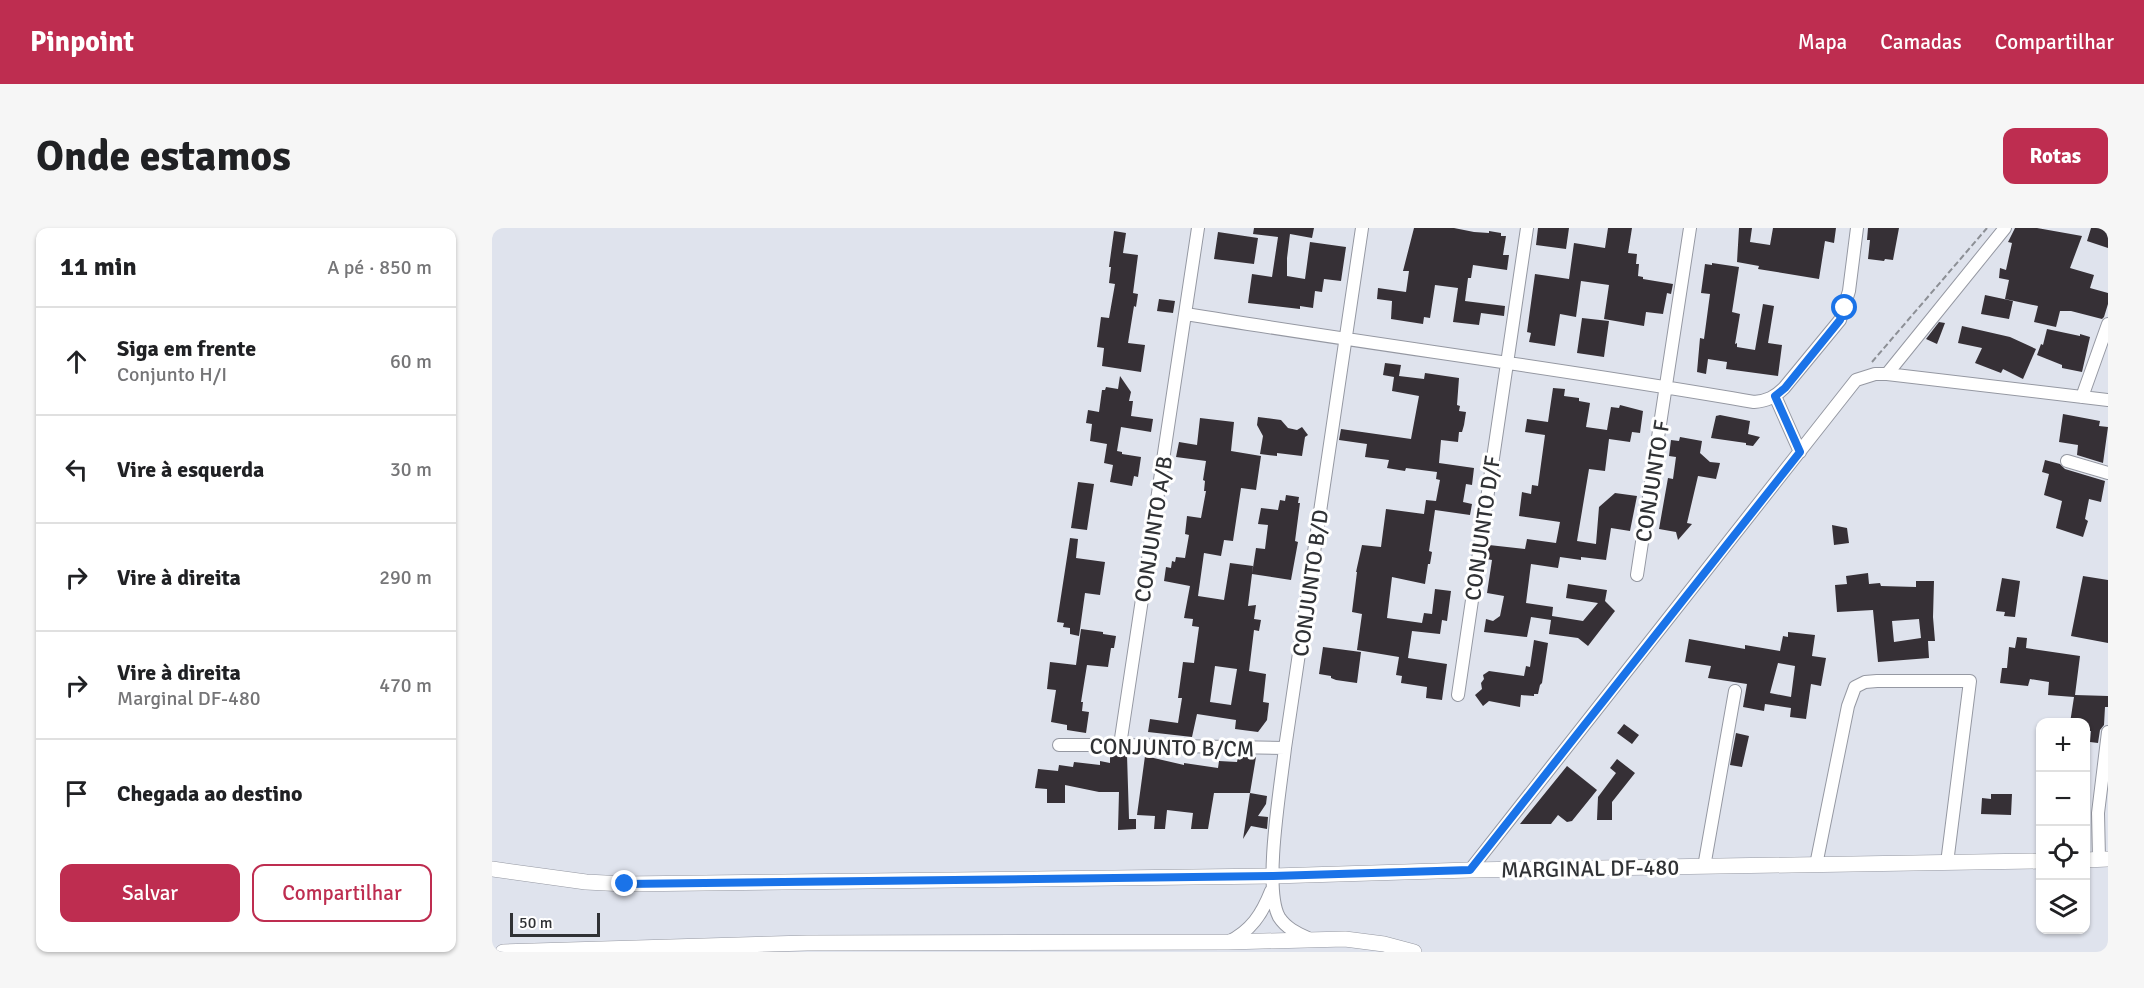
<!DOCTYPE html>
<html lang="pt">
<meta charset="utf-8">
<style>
body{margin:0;font-family:Signika,sans-serif;background:#f6f6f6;color:#202124}
.controls{position:absolute;right:18px;bottom:18px;display:grid;overflow:hidden;border-radius:12px;box-shadow:0 2px 4px #0004}
.controls button{width:54px;height:54px;display:grid;place-items:center;padding:0;border:0;border-bottom:2px solid #e0e0e0;background:#fff;color:#202124;font:30px sans-serif}
.scale{position:absolute;left:18px;bottom:15px;width:90px;box-sizing:border-box;padding-left:6px;border:3px solid #303235;border-top:0;font-size:16px;line-height:21px;white-space:nowrap;color:#303235;-webkit-text-stroke:4px #fff;paint-order:stroke}
.stop{position:absolute;width:18px;height:18px;margin:-14px;border:4px solid #1a73e8;border-radius:50%;background:#fff}
.stop.end{background:#1a73e8;border-color:#fff;box-shadow:0 2px 6px #0008}
.list{margin:0;padding:0;list-style:none}
h2{display:flex;justify-content:space-between;align-items:center;height:78px;margin:0;padding:0 24px;font-size:26px}
h2 small{font-size:20px;font-weight:400;color:#757577}
.list li{display:grid;grid-template-columns:39px 1fr auto;gap:18px;align-items:center;box-sizing:border-box;height:108px;padding:0 24px;border-top:2px solid #e0e0e0}
.list b{display:block;font-size:22px;white-space:nowrap}
.list p{margin:0;font-size:20px;white-space:nowrap;color:#757577}
.list em{font-size:20px;font-style:normal;color:#757577}
.actions{display:flex;gap:12px;padding:18px 24px}
.actions a{flex:1;padding:14px 0;border:2px solid #be2d50;border-radius:12px;text-align:center;font-size:21px;color:#be2d50}
.actions .main{background:#be2d50;color:#fff}
.icon{flex:none;width:33px;height:33px;fill:none;stroke:currentColor;stroke-width:2;stroke-linecap:round;stroke-linejoin:round}
.map{position:relative;flex:none;width:1616px;height:724px;overflow:hidden;border-radius:12px}
header{display:flex;align-items:center;gap:36px;box-sizing:border-box;height:84px;padding:0 30px;background:#be2d50;color:#fff}
header strong{font-size:28px}
nav{display:flex;gap:33px;margin-inline-start:auto;font-size:21px}
.intro{display:flex;align-items:center;justify-content:space-between;box-sizing:border-box;height:144px;padding:0 36px}
h1{margin:0;font-size:42px}
.button{padding:15px 27px;border-radius:12px;background:#be2d50;color:#fff;font-size:21px;font-weight:700}
main{display:flex;gap:36px;padding:0 36px}
aside{flex:1;background:#fff;border-radius:12px;box-shadow:0 2px 4px #0004}
.map>svg:first-child{display:block}
</style>
<header>
<strong>Pinpoint</strong>
<nav><a>Mapa</a><a>Camadas</a><a>Compartilhar</a></nav>
</header>
<div class="intro"><h1>Onde estamos</h1><a class="button">Rotas</a></div>
<main>
<aside>
<h2>11 min<small>A pé · 850 m</small></h2>
<ul class="list">
<li><svg class="icon" aria-label="ahead" viewBox="0 0 24 24"><path d="M12 20V5M6 11l6-6 6 6"/></svg><div><b>Siga em frente</b><p>Conjunto H/I</p></div><em>60 m</em></li>
<li><svg class="icon" aria-label="left" viewBox="0 0 24 24"><path d="M17 20v-9H6M10 6l-5 5 5 5"/></svg><div><b>Vire à esquerda</b></div><em>30 m</em></li>
<li><svg class="icon" aria-label="right" viewBox="0 0 24 24"><path d="M7 20v-9h11M14 6l5 5-5 5"/></svg><div><b>Vire à direita</b></div><em>290 m</em></li>
<li><svg class="icon" aria-label="right" viewBox="0 0 24 24"><path d="M7 20v-9h11M14 6l5 5-5 5"/></svg><div><b>Vire à direita</b><p>Marginal DF-480</p></div><em>470 m</em></li>
<li><svg class="icon" aria-label="arrive" viewBox="0 0 24 24"><path d="M6 21V4h12l-3 4 3 4H6"/></svg><div><b>Chegada ao destino</b></div></li>
</ul>
<div class="actions"><a class="main">Salvar</a><a>Compartilhar</a></div>
</aside>
<div class="map">
<svg width="1616" height="724" viewBox="0 0 1616 724">
<rect width="100%" height="100%" fill="#dfe3ed"/>
<path fill="#363036" fill-rule="evenodd" d="M762 0H822L820 10 798 6 795 30V48L813 51 818 14 854 19 849 53 832 51 830 64 823 63 821 80 808 78V81L756 75 760 46 780 49 786 9 761 6Z
M922 0H962L982 4 997 5V3L1009 5V8H1014L1011 27H1017L1015 42 981 37 979 50H976L973 73 1013 78 1012 88 989 85 987 97 961 94 966 60 943 57 938 90 932 89 931 96 899 91 900 73 885 71 886 60 914 64 917 43H911Z
M1046 0H1077L1074 21 1044 17Z
M1116 0H1140L1136 25 1145 26 1144 36H1147L1146 48 1151 49V51L1181 56 1179 66 1175 65 1171 86 1154 84 1152 98 1112 91 1117 57 1089 53 1084 89 1068 86 1063 118 1037 114 1039 105 1035 104 1043 46 1077 51 1082 15 1113 20Z
M1247 0H1260L1258 14 1278 17 1281 0H1344L1342 15 1333 13 1327 51 1266 41 1267 38 1245 34Z
M1376 0H1407L1401 32 1393 31 1392 33 1376 31 1378 12H1375Z
M1523 0H1545L1590 8 1578 40 1602 47 1598 60 1616 65V76L1612 89 1610 91 1579 83H1568L1564 99 1542 94 1546 78 1513 71 1517 52 1507 50 1508 40 1514 42 1520 15 1516 14Z
M1599 0H1616V20L1595 13Z
M622 3 634 5 631 25 646 27 641 65 646 66 644 79 642 78 636 115 653 117 649 144 610 138 612 120 605 119 609 89 617 90 623 56 617 55 619 39H617Z
M726 4 766 10 762 36 722 31Z
M1220 35 1247 39 1240 84 1248 86 1243 116 1245 115V119L1263 122 1271 76 1282 78 1276 115 1290 117 1286 148 1234 141 1235 134 1216 131 1214 146 1205 144 1208 110 1212 111 1218 66 1209 65 1213 36 1220 37Z
M1493 67 1521 73 1517 91 1489 86Z
M667 71 683 73 681 85 665 83Z
M1090 90 1117 93 1112 129 1085 125Z
M1447 94 1453 95 1445 116 1434 111Z
M1470 98 1518 109 1544 121 1531 151 1511 141 1509 145 1483 135 1490 120 1466 115Z
M1555 101 1588 108V106L1598 109 1590 144 1570 140V137L1545 127 1549 116 1551 117Z
M893 135 909 137 907 148 932 151 933 145 967 150 965 177 968 178 967 183 974 184 972 197 970 204H967L966 214 949 212 947 235 982 240 980 257 974 256 971 274 980 276 978 287 943 282 937 323 940 324 938 336H936L933 356 900 349 895 390 930 395 932 385 940 386 943 361 959 363 955 393 950 392 948 406 920 403 916 430 955 436 950 472 934 470 935 459 909 455 910 448 904 447 907 429 865 422 870 386 860 384 865 344H864L870 317 889 319 894 281 932 286 934 272 944 273 948 252 944 251 945 244 914 240 913 243 895 240 897 232 873 229 875 216 847 212 849 201 919 211 927 168 900 163 902 149 891 147Z
M628 148 639 164 637 173H641L639 188 661 191 659 204 629 199 625 223 630 224V226L649 229 646 249 642 248 640 258 618 254 621 237 612 235 615 216 598 213 600 196 594 195 596 182 607 184 610 162H613L614 159 626 161Z
M1061 160 1073 161 1072 168 1087 170V173L1098 175 1094 199 1115 202 1119 179 1127 180 1128 177 1151 183 1148 205 1140 204 1138 214 1117 211 1113 243 1097 241 1085 313 1104 316 1107 279 1123 265 1145 268 1138 303 1119 300 1114 332 1089 329V332L1068 329 1066 340 1039 336 1034 375 1061 379 1060 388 1091 393 1106 375 1074 370 1076 356 1115 362 1113 373 1123 383 1096 418 1086 410 1057 406 1059 392 1039 389 1035 409 992 404 994 391 1001 393 1008 388 1012 368 995 365 1000 332 994 331 997 317 1033 321 1035 311 1064 315 1068 294 1027 288 1030 264 1039 266 1040 257 1046 258 1053 207 1033 204 1035 191 1056 194Z
M1571 186 1608 193 1607 198 1616 199 1611 235 1585 227 1586 217 1567 214Z
M1228 187 1258 193 1256 206 1268 209 1261 218 1254 217V215L1219 210 1224 188Z
M766 189 789 192 796 200 805 202 810 199 816 207 813 209 810 228 785 225V228L768 226 771 208 765 197Z
M708 190 742 194 739 223 769 228 764 262 749 260 741 313 732 312 729 328 712 325 706 368 732 372 738 335 761 338 756 378 764 377 762 391 769 392 767 403 762 402 757 443 774 446 771 474 777 475 775 492 766 504 743 501 744 492 705 486 700 509 656 504 658 491 686 495 690 470H686L691 434 702 435 707 399 700 398 701 391 692 390 698 358 672 353 674 339 679 340 680 333 683 334 684 329 693 330 697 307 693 306 695 288 709 290 714 263H712L713 253 711 252 714 233 684 229 687 214 705 217ZM723 438 745 441 739 477 718 474Z
M1188 209 1210 213 1208 225 1218 234 1228 235 1224 251 1206 248 1195 295 1200 296 1186 312 1184 304 1167 301 1176 250 1181 251 1184 229 1177 228 1179 212 1187 213Z
M1553 232 1568 236 1573 241 1613 253 1609 274 1597 271 1593 291 1596 293 1591 309 1564 300 1570 273 1552 267 1557 246 1550 244Z
M586 254 602 256 595 302 579 300Z
M794 267 807 269 806 275H808L803 313 806 314 799 352 760 346 764 320 773 321 776 297 766 296 769 280 786 282 788 272 793 273Z
M1340 297 1355 300 1357 315 1342 317Z
M578 310 586 311 584 330 613 334 608 367 593 365 587 408 578 406V400L571 399 572 395 565 394Z
M1376 345 1377 356 1388 355 1389 358 1424 359V353H1442L1441 389 1443 413H1436L1437 430 1386 434 1381 382 1345 384 1343 357 1355 356 1354 348ZM1427 391 1429 410 1402 414 1400 393Z
M1591 348 1616 352V415L1579 408Z
M1510 350 1528 353 1523 389 1512 388 1513 384 1504 383Z
M589 401 611 404V406L624 408 622 420H619L616 439 595 437 589 474H591L590 483 597 484 594 505 575 502V497L559 494 564 462 555 461 558 434 584 437Z
M1296 404 1323 407 1320 428 1334 430 1329 458 1319 456 1314 491 1298 489 1299 480 1273 476 1272 483 1251 479 1255 456 1216 450 1219 438 1193 434 1197 411 1253 421V417L1288 423 1291 408 1296 409ZM1286 435 1303 438 1299 469 1278 465Z
M1525 409 1535 410 1534 420 1588 428 1583 467 1616 468V479H1613L1612 497 1608 502 1606 515 1598 514 1599 503H1593V495H1578L1582 469 1556 467 1557 454 1538 451 1536 458 1508 455 1510 440H1515L1517 419 1523 420Z
M1042 412 1056 415 1050 455 1048 457 1046 466H1042V468L1029 467 1028 479 997 473 991 478 983 467 990 461 989 455 992 451 991 447 997 443 1032 448 1034 438 1038 439Z
M831 419 869 424 865 455 844 452 839 450V448L827 446Z
M1132 496 1147 507 1140 516 1125 505Z
M1244 505 1257 508 1250 539 1238 537Z
M618 527H635L637 591H644V601L626 602 627 564H607L573 557V575H555V561L543 560 546 541 566 543 567 537 581 539 582 534 608 537V533L618 535Z
M653 528 692 537V535L726 540 727 533 745 534 746 529H764L758 565H722L716 601H699L701 585 675 582 673 601H662L663 588 645 587Z
M1125 531 1143 545 1120 574V592H1105L1106 569 1124 545 1118 540Z
M1075 538 1105 562 1080 593 1075 594 1066 587 1059 596H1028Z
M758 565 775 568 774 576 766 588 776 589 775 601 759 598 751 611Z
M1499 566H1520L1519 587 1489 586 1490 570 1499 571Z"/>
<g fill="none" stroke-linecap="round" stroke-linejoin="round">
<g stroke="#9598a2" stroke-width="14">
<path id="minor" d="M694 86C883 117 1073 141 1262 174 1275 173 1283 169 1292 160L1348 92 1357 63 1365 0
M1395 146 1513 0
M1283 168 1308 224
M1590 169 1616 96
M1575 233 1616 245
M1145 347 1198 0
M966 467 1035 0
M567 517H628L793 520
M628 517 706 0
M1607 631 1606 585 1616 504
M1324 637 1356 478 1363 459 1373 454 1385 453H1478L1455 635
M1212 639 1243 463
M978 642 1364 152 1383 146H1395L1616 172
M816 710C805 705 794 700 787 689 771 660 789 557 793 520L870 0
M736 714C759 703 770 686 779 663"/>
</g>
<g stroke="#9598a2" stroke-width="16">
<path id="tertiary" d="M1594 632 1616 631
M0 641 94 654 133 656 781 648 978 642 1548 633
M11 724 315 715 736 714 853 711 892 716 922 724"/>
</g>
<path stroke="#8c8f95" stroke-width="2" stroke-dasharray="6 3" stroke-linecap="butt" d="M1380 134 1495 0"/>
<use href="#minor" stroke="#fff" stroke-width="12"/>
<use href="#tertiary" stroke="#fff" stroke-width="15"/>
</g>
<g fill="none" stroke-linecap="round" stroke-linejoin="round">
<path stroke="#1a73e8" stroke-width="8" d="M133 656 781 648 978 642 1308 224 1283 168 1293 160 1348 92 1353 80"/>
</g>
<g text-anchor="middle" stroke-width="6" stroke-linejoin="round" paint-order="stroke">
<g font-size="22" fill="#303235" stroke="#fff">
<text transform="translate(1160 253) rotate(-81)" y="8">CONJUNTO F</text>
<text transform="translate(990 300) rotate(-82)" y="8">CONJUNTO D/F</text>
<text transform="translate(661 301) rotate(-81)" y="8">CONJUNTO A/B</text>
<text transform="translate(818 355) rotate(-82)" y="8">CONJUNTO B/D</text>
<text transform="translate(680 519) rotate(1)" y="8">CONJUNTO B/CM</text>
<text transform="translate(1098 640) rotate(-1)" y="8">MARGINAL DF-480</text>
</g>
</g>
</svg>
<div class="controls">
<button>+</button>
<button>−</button>
<button><svg class="icon" aria-label="locate" viewBox="0 0 24 24"><circle cx="12" cy="12" r="6"/><path d="M12 2v4M12 18v4M2 12h4M18 12h4"/></svg></button>
<button><svg class="icon" aria-label="layers" viewBox="0 0 24 24"><path d="M12 4l9 5-9 5-9-5zM3 14l9 5 9-5"/></svg></button>
</div>
<div class="scale">50 m</div>
<div class="stop" style="left:1353px;top:80px"></div>
<div class="stop end" style="left:133px;top:656px"></div>
</div>
</main>
